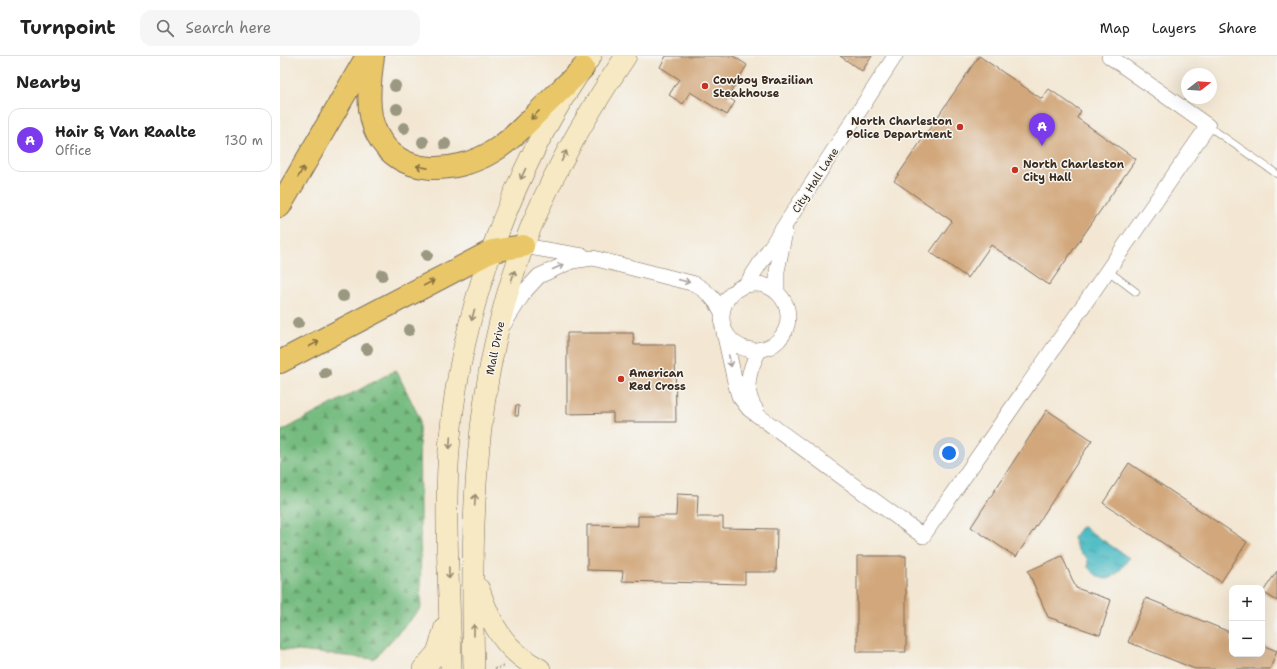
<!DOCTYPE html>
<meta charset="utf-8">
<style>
body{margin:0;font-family:"Shantell Sans",sans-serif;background:#f6f6f6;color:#222}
.controls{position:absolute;right:12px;bottom:12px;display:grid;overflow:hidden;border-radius:8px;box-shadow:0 4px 16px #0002}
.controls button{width:36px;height:36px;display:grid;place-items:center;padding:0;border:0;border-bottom:1px solid #e0e0e0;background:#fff;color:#222;font:20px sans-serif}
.compass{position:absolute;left:901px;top:12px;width:36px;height:36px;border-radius:50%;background:#fff;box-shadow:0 4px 16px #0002;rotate:73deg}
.you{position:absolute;left:669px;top:397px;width:14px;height:14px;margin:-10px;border:3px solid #fff;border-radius:50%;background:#1a73e8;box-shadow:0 0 0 6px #1a73e833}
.badge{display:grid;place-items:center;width:26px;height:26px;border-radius:50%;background:#7c3aed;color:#fff;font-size:13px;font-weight:700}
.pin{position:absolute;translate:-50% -33px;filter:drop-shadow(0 1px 2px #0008)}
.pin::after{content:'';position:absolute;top:21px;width:14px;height:12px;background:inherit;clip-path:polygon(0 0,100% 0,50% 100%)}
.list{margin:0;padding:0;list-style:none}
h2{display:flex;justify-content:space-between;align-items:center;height:52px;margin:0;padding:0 16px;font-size:17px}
h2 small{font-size:13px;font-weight:400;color:#767676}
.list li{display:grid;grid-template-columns:26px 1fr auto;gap:12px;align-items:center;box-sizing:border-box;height:64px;margin:0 8px 8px;padding:0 8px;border:1px solid #e0e0e0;border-radius:12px}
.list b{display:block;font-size:15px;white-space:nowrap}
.list p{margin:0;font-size:13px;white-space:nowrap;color:#767676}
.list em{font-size:13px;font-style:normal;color:#767676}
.icon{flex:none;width:22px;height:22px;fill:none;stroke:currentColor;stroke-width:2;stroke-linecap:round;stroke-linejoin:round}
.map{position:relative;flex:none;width:997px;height:613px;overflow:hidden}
header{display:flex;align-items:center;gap:24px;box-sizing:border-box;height:56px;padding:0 20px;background:#fff;border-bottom:1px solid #e0e0e0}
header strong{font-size:19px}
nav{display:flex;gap:22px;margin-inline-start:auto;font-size:14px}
.search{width:280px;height:36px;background:#f6f6f6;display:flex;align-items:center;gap:10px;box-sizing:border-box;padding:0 14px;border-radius:12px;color:#767676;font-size:15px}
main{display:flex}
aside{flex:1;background:#fff}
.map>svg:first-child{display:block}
</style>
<header>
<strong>Turnpoint</strong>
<div class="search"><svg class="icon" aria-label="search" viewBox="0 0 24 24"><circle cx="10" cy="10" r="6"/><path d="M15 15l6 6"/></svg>Search here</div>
<nav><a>Map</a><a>Layers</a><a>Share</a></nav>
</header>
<main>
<aside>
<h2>Nearby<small></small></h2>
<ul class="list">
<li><span class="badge">A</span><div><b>Hair &amp; Van Raalte</b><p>Office</p></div><em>130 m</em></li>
</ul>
</aside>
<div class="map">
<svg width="997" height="613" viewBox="0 0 997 613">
<defs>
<pattern id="forest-firs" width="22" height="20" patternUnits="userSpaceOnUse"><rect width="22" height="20" fill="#76bc80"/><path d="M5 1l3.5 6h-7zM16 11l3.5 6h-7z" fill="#629968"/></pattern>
<pattern id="water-ripples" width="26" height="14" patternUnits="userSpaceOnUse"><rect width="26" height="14" fill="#4dbcc5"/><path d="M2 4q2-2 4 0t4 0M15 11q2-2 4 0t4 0" fill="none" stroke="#41999f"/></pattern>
</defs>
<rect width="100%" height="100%" fill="#f6f6f2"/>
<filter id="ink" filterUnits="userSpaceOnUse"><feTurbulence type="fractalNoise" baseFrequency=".025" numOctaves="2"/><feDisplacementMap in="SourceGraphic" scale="8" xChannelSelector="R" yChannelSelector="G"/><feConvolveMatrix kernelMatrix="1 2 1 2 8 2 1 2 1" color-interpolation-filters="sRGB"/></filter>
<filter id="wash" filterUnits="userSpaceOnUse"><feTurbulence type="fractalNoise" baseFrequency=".012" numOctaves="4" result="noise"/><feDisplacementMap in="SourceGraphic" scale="16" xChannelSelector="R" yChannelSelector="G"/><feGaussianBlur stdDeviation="0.9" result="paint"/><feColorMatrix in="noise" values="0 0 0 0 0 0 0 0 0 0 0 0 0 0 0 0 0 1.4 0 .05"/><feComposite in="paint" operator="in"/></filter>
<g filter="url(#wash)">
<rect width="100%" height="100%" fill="#f3e7d3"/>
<path fill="url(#forest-firs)" stroke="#58734f" d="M116 314 139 361 141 552 94 603 0 593V376Z"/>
<path fill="url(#water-ripples)" stroke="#447372" d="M802 470 849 502C836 521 827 533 808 511 809 500 805 501 799 495 796 492 795 486 793 482Z"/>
<g id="blocks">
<path fill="#d2a77c" d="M386 0H453L467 9 448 41 455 46 447 59 410 36 403 48 389 39 399 23 380 11Z
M560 0H592L582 15Z
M699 0 762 43 769 33 801 55 797 62 856 103 769 229 711 189 688 222 650 196 672 165 614 125Z
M287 277H353L354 289H395L396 366H333V357L287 358Z
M236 349 239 350 238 360H235Z
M767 354 812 384 736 501 691 471Z
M849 407 967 486 941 526 823 447Z
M397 438 418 439 417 461H443V472L497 473 496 516H465V528L342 525 343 515 307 514V469L358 470V460H396Z
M577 500H626V596H577Z
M782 500 796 532 831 544 820 579 768 561 748 515Z
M997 515V545L983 536Z
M866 542 952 577V598H982V589L997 595 990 613H915L848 586Z"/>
</g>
</g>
<g filter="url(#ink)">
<use href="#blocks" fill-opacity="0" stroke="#7b6c5d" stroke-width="1"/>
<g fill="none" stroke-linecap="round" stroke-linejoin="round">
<g stroke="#7b6c5d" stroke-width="8">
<path id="lane" d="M928 70 997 118
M827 214 856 236"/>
</g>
<g stroke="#7b6c5d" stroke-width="16">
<path id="street" d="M243 190 303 200
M442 261a33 33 0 1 1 66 0a33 33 0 1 1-66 0Z
M466 229 615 0
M497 236V215L505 176
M442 267 455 326 459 340 469 353 643 480 928 70 829 0
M224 268 245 235 259 220 292 205 313 202 415 228C428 236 435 243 442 256
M476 354C462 333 469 313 480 293"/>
</g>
<g stroke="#7b6c5d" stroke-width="22">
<path id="secondary" d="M199 533C211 569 225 595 260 613
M143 613 157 597 165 571
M171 613C170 536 163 458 170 381 182 250 235 106 311 0
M194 613C190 473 193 323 243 191 269 122 305 60 346 0"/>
</g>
<g stroke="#7b6c5d" stroke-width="24">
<path id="highway" d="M93 0C90 24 85 55 97 78 119 122 175 118 212 96 229 86 243 71 257 57 272 42 288 27 303 12
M0 150 87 0
M0 306 212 195 243 190"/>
</g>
<path stroke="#7b6c5d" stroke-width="2.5" stroke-dasharray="1 3" stroke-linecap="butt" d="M215 613 224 610"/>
<use href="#lane" stroke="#fff" stroke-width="7"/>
<use href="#street" stroke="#fff" stroke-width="15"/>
<use href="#secondary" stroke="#f6e9c3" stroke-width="21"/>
<use href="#highway" stroke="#e9c769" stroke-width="22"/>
</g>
<g fill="#9a9880">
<circle cx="115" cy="30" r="6"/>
<circle cx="117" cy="53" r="6"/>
<circle cx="124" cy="72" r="6"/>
<circle cx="143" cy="86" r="6"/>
<circle cx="165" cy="88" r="6"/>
<circle cx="147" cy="199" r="6"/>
<circle cx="102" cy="219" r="6"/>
<circle cx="63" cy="240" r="6"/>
<circle cx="18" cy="267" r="6"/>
<circle cx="129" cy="274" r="6"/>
<circle cx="87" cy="293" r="6"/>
<circle cx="45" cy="317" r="6"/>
</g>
<defs><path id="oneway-shaft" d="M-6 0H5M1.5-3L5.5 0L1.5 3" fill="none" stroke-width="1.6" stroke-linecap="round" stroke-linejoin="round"/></defs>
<g stroke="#897140">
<use href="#oneway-shaft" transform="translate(255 59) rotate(135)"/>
<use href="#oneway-shaft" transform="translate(142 111) rotate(-169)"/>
<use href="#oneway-shaft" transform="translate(21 116) rotate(-60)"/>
<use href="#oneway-shaft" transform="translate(149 227) rotate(-28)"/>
<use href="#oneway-shaft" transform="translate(34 288) rotate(-28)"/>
</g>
<g stroke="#988a70">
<use href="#oneway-shaft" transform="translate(284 100) rotate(-64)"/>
<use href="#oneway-shaft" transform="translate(243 118) rotate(115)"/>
<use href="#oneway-shaft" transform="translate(233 220) rotate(-72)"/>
<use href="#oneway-shaft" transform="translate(193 259) rotate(105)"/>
<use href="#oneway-shaft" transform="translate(170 387) rotate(93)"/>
<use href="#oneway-shaft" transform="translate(195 444) rotate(-87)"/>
<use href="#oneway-shaft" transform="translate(169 517) rotate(89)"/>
<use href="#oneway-shaft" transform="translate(194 574) rotate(-90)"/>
</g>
<g stroke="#a79f9a">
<use href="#oneway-shaft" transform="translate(278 211) rotate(-24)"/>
<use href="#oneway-shaft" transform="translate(404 225) rotate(14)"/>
<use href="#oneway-shaft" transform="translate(450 305) rotate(78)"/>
</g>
</g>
<g fill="#c8321e" stroke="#f6f6f2" stroke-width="1.5">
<circle cx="425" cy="30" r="4"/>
<circle cx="680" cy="71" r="4"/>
<circle cx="735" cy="114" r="4"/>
<circle cx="341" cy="323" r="4"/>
</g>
<g text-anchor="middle" stroke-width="3" stroke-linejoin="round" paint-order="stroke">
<g font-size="11" font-weight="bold" fill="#3b2a1e" stroke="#f6f6f2" text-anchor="start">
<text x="433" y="28">Cowboy Brazilian<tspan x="433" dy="13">Steakhouse</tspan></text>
<text x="672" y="69" text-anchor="end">North Charleston<tspan x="672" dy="13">Police Department</tspan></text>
<text x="743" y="112">North Charleston<tspan x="743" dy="13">City Hall</tspan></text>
<text x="349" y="321">American<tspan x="349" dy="13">Red Cross</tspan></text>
</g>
<g font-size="11" fill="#3b2a1e" stroke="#f6f6f2">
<text transform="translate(535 124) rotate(-57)" y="4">City Hall Lane</text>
<text transform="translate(215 292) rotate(-78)" y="4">Mall Drive</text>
</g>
</g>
</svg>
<div class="controls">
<button>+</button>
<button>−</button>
</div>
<svg class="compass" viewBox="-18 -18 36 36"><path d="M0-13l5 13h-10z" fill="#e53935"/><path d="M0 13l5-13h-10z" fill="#767676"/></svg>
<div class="you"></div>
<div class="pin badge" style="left:762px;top:90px">A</div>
</div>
</main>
